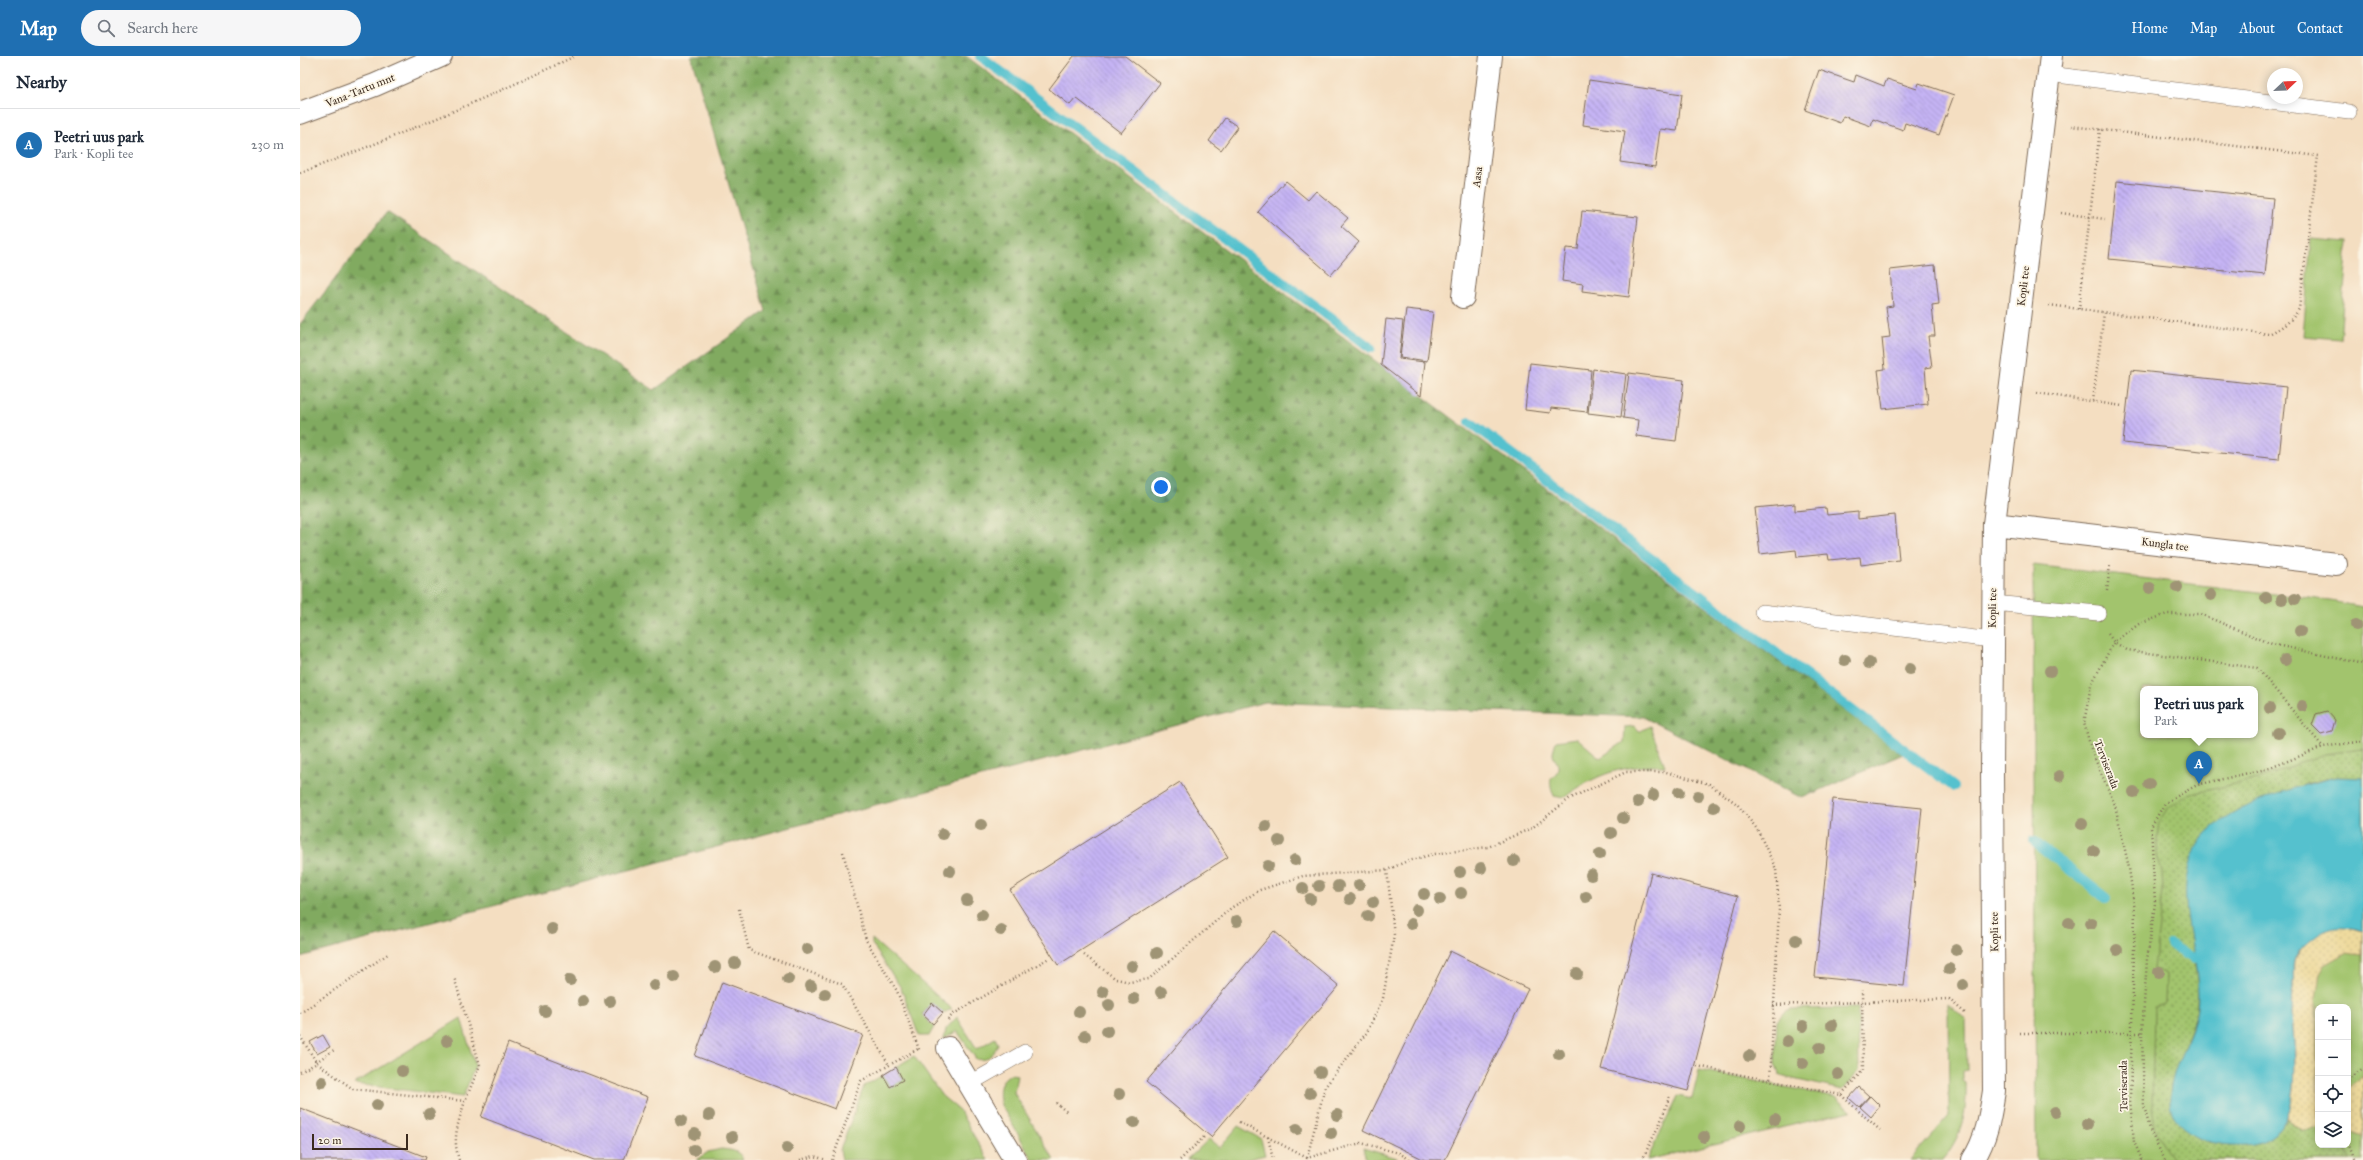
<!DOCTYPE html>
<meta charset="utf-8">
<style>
body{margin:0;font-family:"IM FELL Great Primer",serif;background:#f6f6f7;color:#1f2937}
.controls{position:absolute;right:12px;bottom:12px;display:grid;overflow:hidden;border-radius:8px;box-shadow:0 2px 10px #0003}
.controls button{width:36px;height:36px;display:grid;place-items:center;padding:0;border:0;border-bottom:1px solid #e0e1e3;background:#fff;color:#1f2937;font:20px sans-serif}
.compass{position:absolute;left:1967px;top:12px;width:36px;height:36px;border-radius:50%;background:#fff;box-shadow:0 2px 10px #0003;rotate:67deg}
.scale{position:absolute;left:12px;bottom:10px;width:96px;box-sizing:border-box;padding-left:4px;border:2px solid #3b2a1e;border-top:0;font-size:11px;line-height:14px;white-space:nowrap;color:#3b2a1e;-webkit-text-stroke:3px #fcf5e5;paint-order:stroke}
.you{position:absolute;left:861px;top:431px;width:14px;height:14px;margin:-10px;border:3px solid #fff;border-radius:50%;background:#1a73e8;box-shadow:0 0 0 6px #1a73e833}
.badge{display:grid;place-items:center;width:26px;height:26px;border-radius:50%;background:#1f6fb2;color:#fff;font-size:13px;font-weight:700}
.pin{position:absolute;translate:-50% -33px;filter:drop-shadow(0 1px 2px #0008)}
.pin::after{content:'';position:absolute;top:21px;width:14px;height:12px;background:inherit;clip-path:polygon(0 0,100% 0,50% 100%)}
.popup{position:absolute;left:1840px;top:630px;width:118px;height:52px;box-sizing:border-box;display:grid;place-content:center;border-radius:8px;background:#fff;filter:drop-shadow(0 1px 3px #0005);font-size:13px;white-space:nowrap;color:#747a83}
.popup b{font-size:15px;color:#1f2937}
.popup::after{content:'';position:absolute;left:50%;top:100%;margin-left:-8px;border:8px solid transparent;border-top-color:#fff}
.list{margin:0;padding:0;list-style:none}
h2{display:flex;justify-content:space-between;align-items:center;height:52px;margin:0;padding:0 16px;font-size:17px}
h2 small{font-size:13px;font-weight:400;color:#747a83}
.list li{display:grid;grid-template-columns:26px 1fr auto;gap:12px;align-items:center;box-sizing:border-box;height:72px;padding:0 16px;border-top:1px solid #e0e1e3}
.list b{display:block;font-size:15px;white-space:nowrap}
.list p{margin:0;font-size:13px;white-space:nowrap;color:#747a83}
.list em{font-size:13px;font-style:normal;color:#747a83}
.icon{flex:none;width:22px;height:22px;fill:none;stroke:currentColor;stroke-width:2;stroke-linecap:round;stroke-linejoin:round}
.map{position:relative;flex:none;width:2063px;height:1104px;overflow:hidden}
header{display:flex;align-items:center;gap:24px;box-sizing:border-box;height:56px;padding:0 20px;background:#1f6fb2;color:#fff}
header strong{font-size:19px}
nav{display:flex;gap:22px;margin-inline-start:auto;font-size:14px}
.search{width:280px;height:36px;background:#f6f6f7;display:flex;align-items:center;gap:10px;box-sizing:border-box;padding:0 14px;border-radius:22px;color:#747a83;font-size:15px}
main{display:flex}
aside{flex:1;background:#fff}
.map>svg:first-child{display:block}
</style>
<header>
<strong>Map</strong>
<div class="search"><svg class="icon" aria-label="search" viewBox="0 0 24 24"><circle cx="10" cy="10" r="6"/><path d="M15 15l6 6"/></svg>Search here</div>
<nav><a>Home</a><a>Map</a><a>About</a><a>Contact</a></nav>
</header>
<main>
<aside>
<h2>Nearby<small></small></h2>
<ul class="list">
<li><span class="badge">A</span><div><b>Peetri uus park</b><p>Park · Kopli tee</p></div><em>230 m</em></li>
</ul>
</aside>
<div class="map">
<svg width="2063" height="1104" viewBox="0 0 2063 1104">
<defs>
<pattern id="forest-firs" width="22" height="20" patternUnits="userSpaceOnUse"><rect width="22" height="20" fill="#81aa60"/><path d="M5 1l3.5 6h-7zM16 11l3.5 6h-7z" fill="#6b8b4f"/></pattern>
<pattern id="sand-dots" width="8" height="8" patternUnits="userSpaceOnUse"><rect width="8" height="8" fill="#eeda9e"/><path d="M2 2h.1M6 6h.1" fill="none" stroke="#cdbb88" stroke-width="1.8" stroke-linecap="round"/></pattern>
<pattern id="garden-dots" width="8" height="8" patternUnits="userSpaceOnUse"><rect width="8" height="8" fill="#a2c46d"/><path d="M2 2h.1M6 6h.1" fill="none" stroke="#859f59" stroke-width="1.8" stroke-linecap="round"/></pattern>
<pattern id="building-back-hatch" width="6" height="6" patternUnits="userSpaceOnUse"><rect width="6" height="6" fill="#c5b4f4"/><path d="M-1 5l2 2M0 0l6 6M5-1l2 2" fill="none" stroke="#a193c5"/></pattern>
</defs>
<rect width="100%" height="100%" fill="#fcf5e5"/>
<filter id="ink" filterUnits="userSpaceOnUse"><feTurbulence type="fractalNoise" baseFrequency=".025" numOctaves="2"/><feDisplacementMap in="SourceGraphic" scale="8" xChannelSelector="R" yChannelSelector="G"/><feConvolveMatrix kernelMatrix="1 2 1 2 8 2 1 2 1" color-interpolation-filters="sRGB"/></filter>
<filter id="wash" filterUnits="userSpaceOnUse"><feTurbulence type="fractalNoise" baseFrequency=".012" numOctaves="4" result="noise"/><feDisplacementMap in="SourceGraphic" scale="16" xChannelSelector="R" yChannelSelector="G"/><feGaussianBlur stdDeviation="0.9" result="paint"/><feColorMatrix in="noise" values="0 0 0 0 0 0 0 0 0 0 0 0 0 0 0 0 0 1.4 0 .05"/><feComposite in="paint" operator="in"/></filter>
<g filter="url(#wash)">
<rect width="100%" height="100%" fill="#f4dec1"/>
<path fill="#a2c46d" stroke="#6e7746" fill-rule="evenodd" d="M2011 183 2048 186 2040 283 2003 280Z
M1733 509 2025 544 2063 551V1104H1736ZM1843 633H1955V679H1843ZM2018 951H2048V1089H2018Z
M1334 670 1339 676 1350 670 1365 710C1322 709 1298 717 1263 742L1254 740C1245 716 1256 726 1258 712 1259 706 1253 703 1253 698 1253 694 1255 689 1256 685L1277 682 1300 702 1324 686 1325 671Z
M572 883 652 953 643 957 632 947 622 959 634 971 629 980H619L601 932 572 888Z
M1648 947 1666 964 1667 1014 1663 1015V1025L1666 1027C1667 1057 1662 1081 1642 1104H1610L1649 1060Z
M1558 952 1559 1015 1543 1034 1484 1021 1479 1018 1475 1008 1477 965 1484 956 1491 953Z
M657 961 677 993 695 982 698 988C694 998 687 1006 676 1003L657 975 644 983 646 973Z
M161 962 175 1010 163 1041 54 1028Z
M614 1000 642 1040 659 1054 688 1104H542L540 1094 564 1030 583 1019 590 1030 603 1024 596 1011Z
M1399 1014 1536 1041 1551 1055 1347 1104 1378 1040 1392 1043Z
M711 1018 717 1019 714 1037 754 1104H733L701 1049C698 1037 698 1024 711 1018Z
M938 1070 961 1083 965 1099 944 1104H887L909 1083 920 1092Z
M1063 1092 1097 1102 1096 1104H1066Z
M421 1093C430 1094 440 1094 443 1104H397L408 1096Z"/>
<path fill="url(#forest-firs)" stroke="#5e6a3f" d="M391 0H666L1603 698 1502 742 1343 661 965 646 0 901V268L87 156 354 334 466 255Z"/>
<path fill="url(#sand-dots)" stroke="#94825e" d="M2040 869 2063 875V899L2046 897 2025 909 2020 918 2016 942 2018 1073 2004 1074 1987 1062 1994 1033 1995 999 1992 958 1994 906 2003 889 2024 872Z
M2063 1019V1081L2049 1076 2048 1031Z"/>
<path fill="url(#garden-dots)" stroke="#6e7746" d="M2063 693V722L2037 721 2009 727 1951 749 1886 843 1898 931 1896 960 1875 1016 1909 1086C1940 1090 1969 1093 1987 1062L2004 1074 2018 1073V1089H2043L2050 1104H1873L1856 1076 1852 1052 1854 951 1865 948 1866 919 1854 913 1863 834 1862 815 1857 799V782L1859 766 1867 753 1887 739 1957 723 2024 698Z"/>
<path fill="#55c1ce" stroke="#487676" d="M2037 721 2063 722V875C2044 869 2030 868 2014 881 2006 887 1997 895 1994 906 1992 912 1994 920 1993 926 1993 937 1992 948 1992 959 1994 1001 2008 1084 1946 1089 1924 1090 1902 1087 1884 1073 1849 1044 1889 992 1896 959 1907 904 1867 843 1897 790 1919 752 1996 730 2037 721Z"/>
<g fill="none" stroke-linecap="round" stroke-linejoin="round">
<path stroke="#55c1ce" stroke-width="10" d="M680 0 1071 292
M1170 366 1654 731
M1733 785 1806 842
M1871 889 1894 903"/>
</g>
<g id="blocks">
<path fill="url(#building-back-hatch)" d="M774 0H825L860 27 821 77 776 42 770 49 749 33Z
M1519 14 1554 26 1556 19 1584 30 1587 23 1617 33 1619 27 1654 39 1639 79 1605 67 1603 74 1573 63 1571 70 1543 60 1540 67 1505 54Z
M1289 24 1382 38 1377 75 1360 73 1355 111 1320 106 1325 75 1283 69Z
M925 62 938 71 921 94 909 85Z
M985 125 1008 144 1016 135 1048 162 1041 170 1059 186 1031 219 958 156Z
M1817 125 1973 142 1965 219 1809 203Z
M1282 155 1338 161 1329 241 1282 235 1283 228 1262 225 1266 192 1278 193Z
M1635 209 1639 248 1632 249 1635 280H1628L1632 311 1625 312 1628 348 1583 353 1578 314 1585 313 1582 282 1590 281 1586 251 1593 250 1590 214Z
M1106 253 1133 256 1127 305 1100 301Z
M1086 263 1103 265 1099 303 1125 306 1121 340 1081 309Z
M1230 307 1291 314 1287 356 1251 352 1250 357 1225 354Z
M1293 313 1326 318 1321 361 1288 357Z
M1831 314 1986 331 1979 403 1823 387Z
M1329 317 1384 324 1376 385 1336 380 1338 364 1323 362Z
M1495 448V455L1526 452 1527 459 1558 456V463L1595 459 1599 504 1561 509 1560 501 1529 504 1528 498 1497 501 1496 494 1460 498 1455 452Z
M2027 655 2035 664 2032 675 2021 678 2012 669 2016 658Z
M880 726 928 801 758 909 710 834Z
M1533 743 1622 752 1604 930 1515 921Z
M1351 817 1438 840 1388 1035 1301 1013Z
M974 875 1039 930 911 1081 846 1026Z
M1150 895 1228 933 1145 1104H1125L1063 1074Z
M422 926 563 979 535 1053 395 1000Z
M632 947 643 957 633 968 623 959Z
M23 979 30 991 17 998 10 986Z
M208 987 348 1041 324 1104H294L181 1061Z
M596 1011 603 1024 590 1031 583 1019Z
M1559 1031 1569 1040 1559 1051 1549 1042Z
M1570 1040 1580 1050 1571 1061 1560 1051Z
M0 1052 126 1101 125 1104H0Z"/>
</g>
</g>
<g filter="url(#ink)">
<use href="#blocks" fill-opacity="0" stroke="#7c6957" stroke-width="1"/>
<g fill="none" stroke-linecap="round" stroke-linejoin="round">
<g stroke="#7c6957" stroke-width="16">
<path id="lane" d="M1749 18 2049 56
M1693 547 1798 557
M1462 556 1692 584
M669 1028 725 996"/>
</g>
<g stroke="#7c6957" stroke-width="24">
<path id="street" d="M1163 241 1191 0
M1694 468 2036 508
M648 992 715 1104
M1673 1104C1687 1082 1690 1060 1694 1035L1692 714 1694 468 1751 0"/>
</g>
<g stroke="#7c6957" stroke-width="24">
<path id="secondary" d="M0 57 75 29 141 0"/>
</g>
<path stroke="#7c6957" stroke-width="2.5" stroke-dasharray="1 3" stroke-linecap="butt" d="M0 117C93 82 185 43 275 0
M1761 157 1805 163
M1749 249 1969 278C1983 271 1991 266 1999 253L2018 100 1771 70
M1779 253 1800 73
M1737 337 1822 350
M1793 345 1804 257
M1807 535 1810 509
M1808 578 1814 586 1827 594 1957 612 2023 691
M543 796 566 884 597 935 620 996
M439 853 449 894 542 928 589 1009
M784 899 816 923 830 926 849 923 931 852 960 834 1003 820 1087 814
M1473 949 1649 943 1665 957
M0 957 88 898
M648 964 652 959 749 902
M1720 977H1842
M0 980 17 1007 53 1033 165 1045 180 1009 154 921
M16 1006 34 994
M1397 1010 1541 1039 1563 1014 1562 934
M0 1016 17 1007
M2048 1024 2063 1012
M1541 1039 1580 1074
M756 1047 768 1057
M939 1066 1007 1102 1061 1087 1099 1097 1111 1104
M968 1081 973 1104
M2048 1086 2055 1104
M1007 1102 1025 1031 1067 976 1083 942 1094 879 1087 814 1105 806 1134 798 1188 791 1232 772 1269 743 1326 716H1366L1409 728 1437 748 1457 773 1476 813 1479 853 1470 1024
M159 1104C152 1082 158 1067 165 1045
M500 1104 514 1100 526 1104
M532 1104 561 1025 618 993
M880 1104 904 1081
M1342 1104 1360 1067 1370 1039
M1842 1104 1834 1086 1830 1044 1835 855 1829 812 1815 749 1792 696 1784 667 1791 629 1814 586 1839 568 1867 558H1900L1972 588 2063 608
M1865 1104 1851 1077 1844 1050 1842 977 1847 904 1855 847 1851 771 1865 747 1897 729 1970 712 2023 691 2063 685"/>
<use href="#lane" stroke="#fff" stroke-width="15"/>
<use href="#street" stroke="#fff" stroke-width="22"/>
<use href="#secondary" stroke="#fff" stroke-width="22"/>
</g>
<g fill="#9f9475">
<circle cx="1877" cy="531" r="6"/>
<circle cx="1850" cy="532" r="6"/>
<circle cx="1911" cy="539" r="6"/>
<circle cx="1966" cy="542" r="6"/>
<circle cx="1982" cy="543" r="6"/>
<circle cx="1995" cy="543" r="6"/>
<circle cx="2056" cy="569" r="6"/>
<circle cx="2000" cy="575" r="6"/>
<circle cx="1545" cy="604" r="6"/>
<circle cx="1985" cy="604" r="6"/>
<circle cx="1569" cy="607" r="6"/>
<circle cx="1610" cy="613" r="6"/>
<circle cx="1750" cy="615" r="6"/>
<circle cx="2002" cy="650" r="6"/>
<circle cx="1970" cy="652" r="6"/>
<circle cx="1978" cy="677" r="6"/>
<circle cx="1759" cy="720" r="6"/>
<circle cx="1849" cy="728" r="6"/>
<circle cx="1379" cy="736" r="6"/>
<circle cx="1834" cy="736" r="6"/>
<circle cx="1353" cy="739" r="6"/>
<circle cx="1398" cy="740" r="6"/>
<circle cx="1338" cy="746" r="6"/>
<circle cx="1414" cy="751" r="6"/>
<circle cx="1323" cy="762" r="6"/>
<circle cx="1782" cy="768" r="6"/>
<circle cx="681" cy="769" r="6"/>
<circle cx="966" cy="770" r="6"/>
<circle cx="1311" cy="777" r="6"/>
<circle cx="643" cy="778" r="6"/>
<circle cx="979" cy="785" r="6"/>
<circle cx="1794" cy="795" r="6"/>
<circle cx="1300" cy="798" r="6"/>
<circle cx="995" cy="804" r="6"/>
<circle cx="1214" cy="805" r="6"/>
<circle cx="968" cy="810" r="6"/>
<circle cx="1181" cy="812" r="6"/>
<circle cx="650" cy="815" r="6"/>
<circle cx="1160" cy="816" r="6"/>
<circle cx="1291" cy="819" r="6"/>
<circle cx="1059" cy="829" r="6"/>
<circle cx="1019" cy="830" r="6"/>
<circle cx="1038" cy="830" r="6"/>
<circle cx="1003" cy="832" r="6"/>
<circle cx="1161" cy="837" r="6"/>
<circle cx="1124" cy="838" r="6"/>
<circle cx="1286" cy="841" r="6"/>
<circle cx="1010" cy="843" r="6"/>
<circle cx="1050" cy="843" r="6"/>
<circle cx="1140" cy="843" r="6"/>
<circle cx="667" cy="844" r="6"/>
<circle cx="1073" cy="846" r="6"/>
<circle cx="1117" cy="854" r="6"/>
<circle cx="682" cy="859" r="6"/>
<circle cx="1068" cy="860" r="6"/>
<circle cx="937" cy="865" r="6"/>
<circle cx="1769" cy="867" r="6"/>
<circle cx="1791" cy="867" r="6"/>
<circle cx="1111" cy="868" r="6"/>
<circle cx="252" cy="873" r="6"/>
<circle cx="701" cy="874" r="6"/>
<circle cx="1496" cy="884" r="6"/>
<circle cx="507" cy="893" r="6"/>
<circle cx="1656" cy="894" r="6"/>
<circle cx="1817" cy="894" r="6"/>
<circle cx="857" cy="897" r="6"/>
<circle cx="435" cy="907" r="6"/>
<circle cx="832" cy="910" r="6"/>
<circle cx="415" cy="911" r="6"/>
<circle cx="1649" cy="913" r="6"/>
<circle cx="1859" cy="916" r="6"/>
<circle cx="1277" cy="918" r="6"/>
<circle cx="374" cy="921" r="6"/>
<circle cx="488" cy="923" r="6"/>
<circle cx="270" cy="924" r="6"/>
<circle cx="354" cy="929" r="6"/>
<circle cx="1663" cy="929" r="6"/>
<circle cx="511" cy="930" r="6"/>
<circle cx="803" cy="936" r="6"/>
<circle cx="861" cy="936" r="6"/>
<circle cx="525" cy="938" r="6"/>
<circle cx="834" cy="943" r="6"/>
<circle cx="283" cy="945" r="6"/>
<circle cx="310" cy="945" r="6"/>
<circle cx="809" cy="949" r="6"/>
<circle cx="245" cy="955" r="6"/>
<circle cx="779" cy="956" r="6"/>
<circle cx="1532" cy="969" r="6"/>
<circle cx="1503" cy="970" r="6"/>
<circle cx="807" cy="975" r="6"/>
<circle cx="785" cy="980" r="6"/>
<circle cx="147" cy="985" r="6"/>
<circle cx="1487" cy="985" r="6"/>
<circle cx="1520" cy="992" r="6"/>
<circle cx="1259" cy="998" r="6"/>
<circle cx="1449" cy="1000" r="6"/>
<circle cx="1503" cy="1007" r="6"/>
<circle cx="102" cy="1015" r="6"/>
<circle cx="1020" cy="1016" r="6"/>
<circle cx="1538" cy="1018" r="6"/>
<circle cx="22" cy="1026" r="6"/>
<circle cx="1010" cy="1037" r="6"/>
<circle cx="819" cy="1038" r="6"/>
<circle cx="77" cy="1049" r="6"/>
<circle cx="1755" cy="1056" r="6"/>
<circle cx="129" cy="1058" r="6"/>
<circle cx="409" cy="1059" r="6"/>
<circle cx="1037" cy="1059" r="6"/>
<circle cx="1475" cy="1063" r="6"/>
<circle cx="381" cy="1065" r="6"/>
<circle cx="834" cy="1066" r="6"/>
<circle cx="1787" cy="1068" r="6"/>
<circle cx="1440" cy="1070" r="6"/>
<circle cx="997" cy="1073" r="6"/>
<circle cx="1031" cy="1077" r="6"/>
<circle cx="395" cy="1078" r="6"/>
<circle cx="432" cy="1081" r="6"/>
<circle cx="1404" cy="1081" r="6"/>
<circle cx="487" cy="1092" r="6"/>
<circle cx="394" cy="1094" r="6"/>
</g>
</g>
<g text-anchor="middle" stroke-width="3.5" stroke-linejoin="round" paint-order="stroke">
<g font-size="11" fill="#3b2a1e" stroke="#fcf5e5">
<text transform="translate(60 34) rotate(-22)" y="4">Vana-Tartu mnt</text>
<text transform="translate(1177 121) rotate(-83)" y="4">Aasa</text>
<text transform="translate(1723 230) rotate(-83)" y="4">Kopli tee</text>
<text transform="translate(1865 488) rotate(7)" y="4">Kungla tee</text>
<text transform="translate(1692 552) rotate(-89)" y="4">Kopli tee</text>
<text transform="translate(1807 708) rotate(69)" y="4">Terviserada</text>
<text transform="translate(1694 876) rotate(-91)" y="4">Kopli tee</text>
<text transform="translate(1823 1030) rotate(-91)" y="4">Terviserada</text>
</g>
</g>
</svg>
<div class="controls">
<button>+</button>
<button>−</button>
<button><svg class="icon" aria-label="locate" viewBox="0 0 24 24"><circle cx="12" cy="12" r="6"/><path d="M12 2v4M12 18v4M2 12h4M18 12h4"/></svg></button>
<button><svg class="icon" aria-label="layers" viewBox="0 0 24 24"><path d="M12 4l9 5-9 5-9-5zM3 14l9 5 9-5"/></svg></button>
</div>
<svg class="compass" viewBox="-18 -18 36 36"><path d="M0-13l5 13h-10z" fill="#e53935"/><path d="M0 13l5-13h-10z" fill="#747a83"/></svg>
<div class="scale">20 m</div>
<div class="you"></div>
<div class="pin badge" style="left:1899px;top:728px">A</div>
<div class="popup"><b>Peetri uus park</b>Park</div>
</div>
</main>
